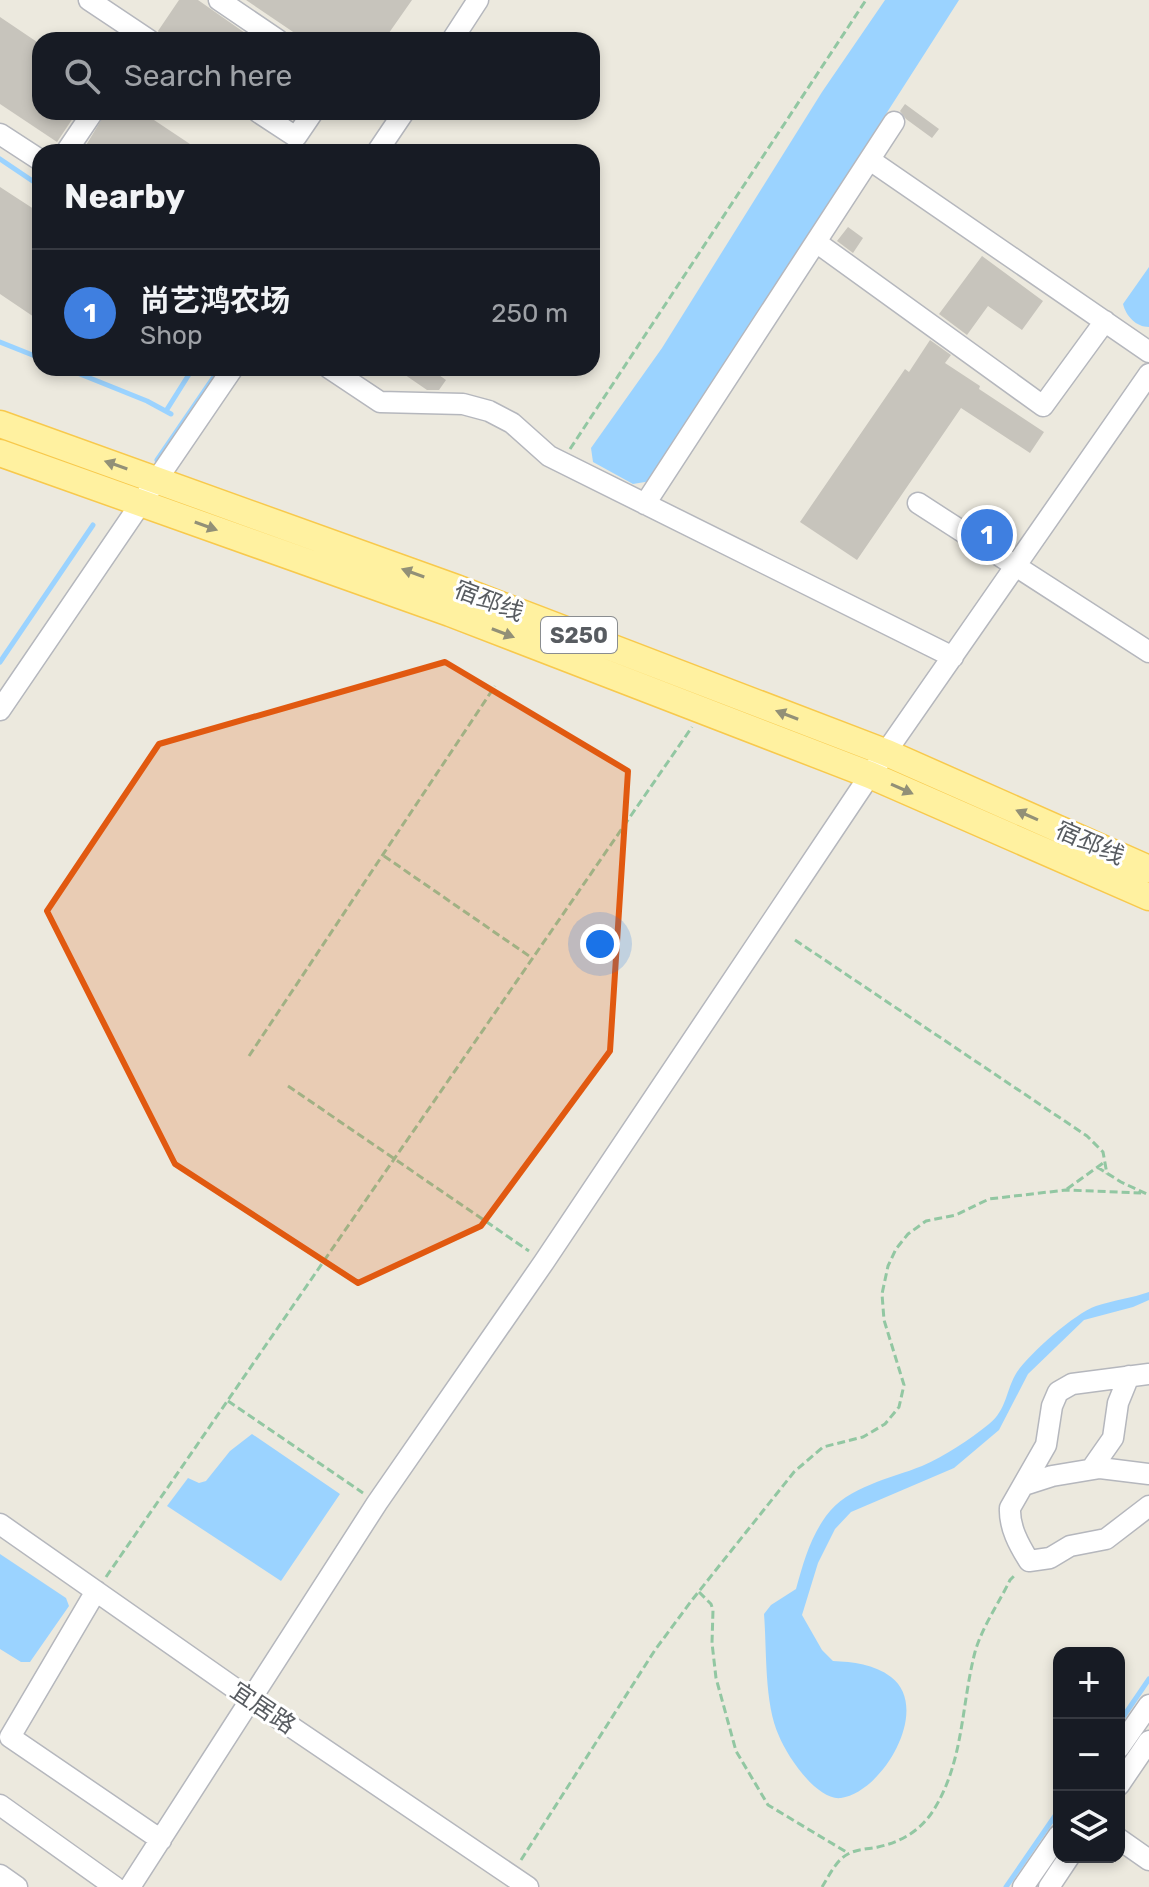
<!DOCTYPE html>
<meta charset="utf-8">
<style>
body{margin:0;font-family:Rubik,"Noto Sans SC",sans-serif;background:#20242c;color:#f1f3f6}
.controls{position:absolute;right:24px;bottom:24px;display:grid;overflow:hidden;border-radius:16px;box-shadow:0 4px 12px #0003}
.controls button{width:72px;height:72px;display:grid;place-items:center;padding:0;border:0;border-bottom:2px solid #363941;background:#171b24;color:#f1f3f6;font:40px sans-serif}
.you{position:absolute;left:600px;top:944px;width:28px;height:28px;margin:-20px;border:6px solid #fff;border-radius:50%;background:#1a73e8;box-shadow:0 0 0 12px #1a73e833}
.badge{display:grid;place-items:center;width:52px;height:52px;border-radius:50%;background:#db2777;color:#fff;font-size:26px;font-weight:700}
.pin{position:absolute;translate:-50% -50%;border:4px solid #fff;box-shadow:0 2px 8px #0006}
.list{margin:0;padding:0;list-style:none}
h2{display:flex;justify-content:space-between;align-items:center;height:104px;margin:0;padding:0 32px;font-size:34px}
h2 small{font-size:26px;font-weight:400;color:#9ea1a6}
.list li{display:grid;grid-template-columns:52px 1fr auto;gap:24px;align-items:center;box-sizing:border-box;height:128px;padding:0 32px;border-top:2px solid #363941}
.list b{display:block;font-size:30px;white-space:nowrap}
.list p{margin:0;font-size:26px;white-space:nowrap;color:#9ea1a6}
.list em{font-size:26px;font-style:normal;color:#9ea1a6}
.icon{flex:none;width:44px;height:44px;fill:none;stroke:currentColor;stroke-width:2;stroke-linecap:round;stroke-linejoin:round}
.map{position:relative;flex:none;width:1149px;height:1887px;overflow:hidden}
.search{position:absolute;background:#171b24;box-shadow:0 4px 12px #0003;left:32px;top:32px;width:568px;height:88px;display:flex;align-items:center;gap:20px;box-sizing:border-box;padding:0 28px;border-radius:24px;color:#9ea1a6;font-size:30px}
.panel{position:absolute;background:#171b24;box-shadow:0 4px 12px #0003;left:32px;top:144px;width:568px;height:232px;border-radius:24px}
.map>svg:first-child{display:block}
</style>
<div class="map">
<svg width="1149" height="1887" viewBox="0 0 1149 1887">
<rect width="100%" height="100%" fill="#ece9de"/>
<path fill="#9bd3ff" d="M885 0H959L651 481 633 484 593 462 591 448 662 348 822 92Z
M1149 267V327C1136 327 1126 316 1123 304Z
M1149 1292V1300L1133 1307 1084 1320 1028 1374 999 1430 954 1468 851 1512 835 1529 818 1563 802 1615 822 1650 833 1661C853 1662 874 1664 891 1677 932 1708 883 1792 841 1798 817 1801 787 1756 779 1736 764 1703 767 1651 764 1614L771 1605 796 1589C803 1564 810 1538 826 1516 848 1486 890 1479 922 1466 945 1456 969 1440 989 1424 1007 1410 1006 1389 1017 1372 1031 1352 1074 1314 1096 1306 1114 1300 1132 1298 1149 1292Z
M252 1434 340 1494 281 1581 167 1506 188 1478 199 1483 206 1481 230 1451Z
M0 1554 66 1598 69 1606 30 1662H21L0 1649Z"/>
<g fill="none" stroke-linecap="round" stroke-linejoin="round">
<path stroke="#9bd3ff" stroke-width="5" d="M0 159 40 186
M0 342 40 358
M65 368 147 401 171 414
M166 411 193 368
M157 460 220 368
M0 662 93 525
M1119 1723 1149 1679
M1006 1887 1059 1810"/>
</g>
<path fill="#c7c4bc" d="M179 0H198L255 40H163L158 31Z
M246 0H412L384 40H305Z
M0 17 40 44V112H77L57 142 0 104Z
M905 104 939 129 932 138 906 119 900 111Z
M106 112H142L202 152H82Z
M0 187 40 213V321L0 294Z
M848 227 863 238 853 253 837 241Z
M982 256 1043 301 1022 330 988 306 967 335 939 314Z
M930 340 951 355 945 363 980 386 979 389 1044 432 1030 453 961 408 857 560 800 522 905 369 909 372Z
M395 368H429L446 380 439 390H427Z"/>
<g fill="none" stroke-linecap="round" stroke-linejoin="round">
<g stroke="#b5b7bd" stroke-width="23">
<path id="minor" d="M89 0 149 40
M219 0 278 40
M452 40 478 0
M258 112 296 137 313 112
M0 134 40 160
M66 152 93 112
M377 152 404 112
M870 160 1149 352
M816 242 1043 406 1105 321
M329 368 380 402 463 404 489 411 512 423 549 456 953 657
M918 503 1149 652
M645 504 894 122
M0 710 233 368
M1149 1374 1072 1384 1058 1392 1052 1406 1046 1445 1010 1508C1009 1527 1019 1545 1029 1561L1050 1558 1070 1546 1106 1539 1149 1506
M1092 1468 1113 1438 1118 1403 1129 1376
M1024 1485 1052 1476 1100 1468 1149 1474
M0 1524 250 1699 528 1887
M96 1591 10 1737 161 1840
M1119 1748 1149 1705
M1119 1785 1149 1741
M0 1805 115 1887
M1119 1839 1149 1860
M0 1875 17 1887
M130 1887 377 1503 544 1262 870 775 1149 374
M1023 1887 1059 1835
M1049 1887 1069 1857"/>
</g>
<g stroke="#f8c94c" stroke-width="29">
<path id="major" d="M0 424 456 588 887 753 1149 869
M0 453 450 613 870 775 1149 897"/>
</g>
<path stroke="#92c7a2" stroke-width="3" stroke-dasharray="8 4" stroke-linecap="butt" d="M570 449 866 0
M384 856 532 958
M795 940 1087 1136 1103 1152 1107 1174
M249 1056 495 686
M288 1086 529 1251
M1097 1167 1121 1182 1149 1195
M1067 1189 1106 1161
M228 1401 363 1493
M106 1577 692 727
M699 1592 711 1604 713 1610 712 1643 716 1678 736 1751 768 1805 848 1853
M521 1860 655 1650 692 1600 794 1472 823 1447 863 1437 885 1424 899 1407 904 1385 884 1320 882 1294 888 1266 896 1249 908 1234 926 1221 956 1215 989 1199 1066 1190 1141 1193
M822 1887C829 1876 836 1860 848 1854 857 1849 868 1849 878 1847 901 1842 920 1831 933 1811 964 1762 961 1706 975 1652 982 1627 999 1603 1010 1580L1016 1574"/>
<use href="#minor" stroke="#fff" stroke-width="20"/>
<use href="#major" stroke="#fff1a0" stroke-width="26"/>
</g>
<defs><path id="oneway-solid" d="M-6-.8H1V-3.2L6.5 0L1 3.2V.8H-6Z" transform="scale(2)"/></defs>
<g fill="#929077">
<use href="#oneway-solid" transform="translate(116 465) rotate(-161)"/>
<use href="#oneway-solid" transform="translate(206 526) rotate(20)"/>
<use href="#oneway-solid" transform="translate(413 573) rotate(-160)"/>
<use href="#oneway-solid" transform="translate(503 633) rotate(21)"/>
<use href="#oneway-solid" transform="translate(787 715) rotate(-159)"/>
<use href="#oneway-solid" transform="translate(902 789) rotate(24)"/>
<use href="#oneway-solid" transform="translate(1027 815) rotate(-156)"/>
</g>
<path fill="#e15910" fill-opacity="0.2" stroke="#e15910" stroke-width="6" stroke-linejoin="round" d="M445 662 628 771 610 1051 481 1226 358 1283 175 1164 47 911 159 744Z"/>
<g text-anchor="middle" stroke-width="6" stroke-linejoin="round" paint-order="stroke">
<rect fill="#fff" stroke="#8a8d90" stroke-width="2" x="541" y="617" width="76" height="36" rx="6"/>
<g font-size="22" font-weight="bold" fill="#585c61">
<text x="579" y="643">S250</text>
</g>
<g font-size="24" fill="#585c61" stroke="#fff">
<text transform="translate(489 601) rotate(21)" y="8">宿邳线</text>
<text transform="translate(1090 843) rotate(24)" y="8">宿邳线</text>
<text transform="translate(263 1708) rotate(34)" y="8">宜居路</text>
</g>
</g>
</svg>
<div class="controls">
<button>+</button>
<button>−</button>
<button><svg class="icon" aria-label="layers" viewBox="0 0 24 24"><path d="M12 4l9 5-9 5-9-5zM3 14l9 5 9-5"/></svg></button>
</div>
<div class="you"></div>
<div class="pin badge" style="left:987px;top:535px;background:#3f7fe0">1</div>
<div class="search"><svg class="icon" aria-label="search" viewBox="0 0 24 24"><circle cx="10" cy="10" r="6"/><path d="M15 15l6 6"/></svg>Search here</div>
<section class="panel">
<h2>Nearby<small></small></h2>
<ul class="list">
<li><span class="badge" style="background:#3f7fe0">1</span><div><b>尚艺鸿农场</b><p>Shop</p></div><em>250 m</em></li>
</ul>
</section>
</div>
